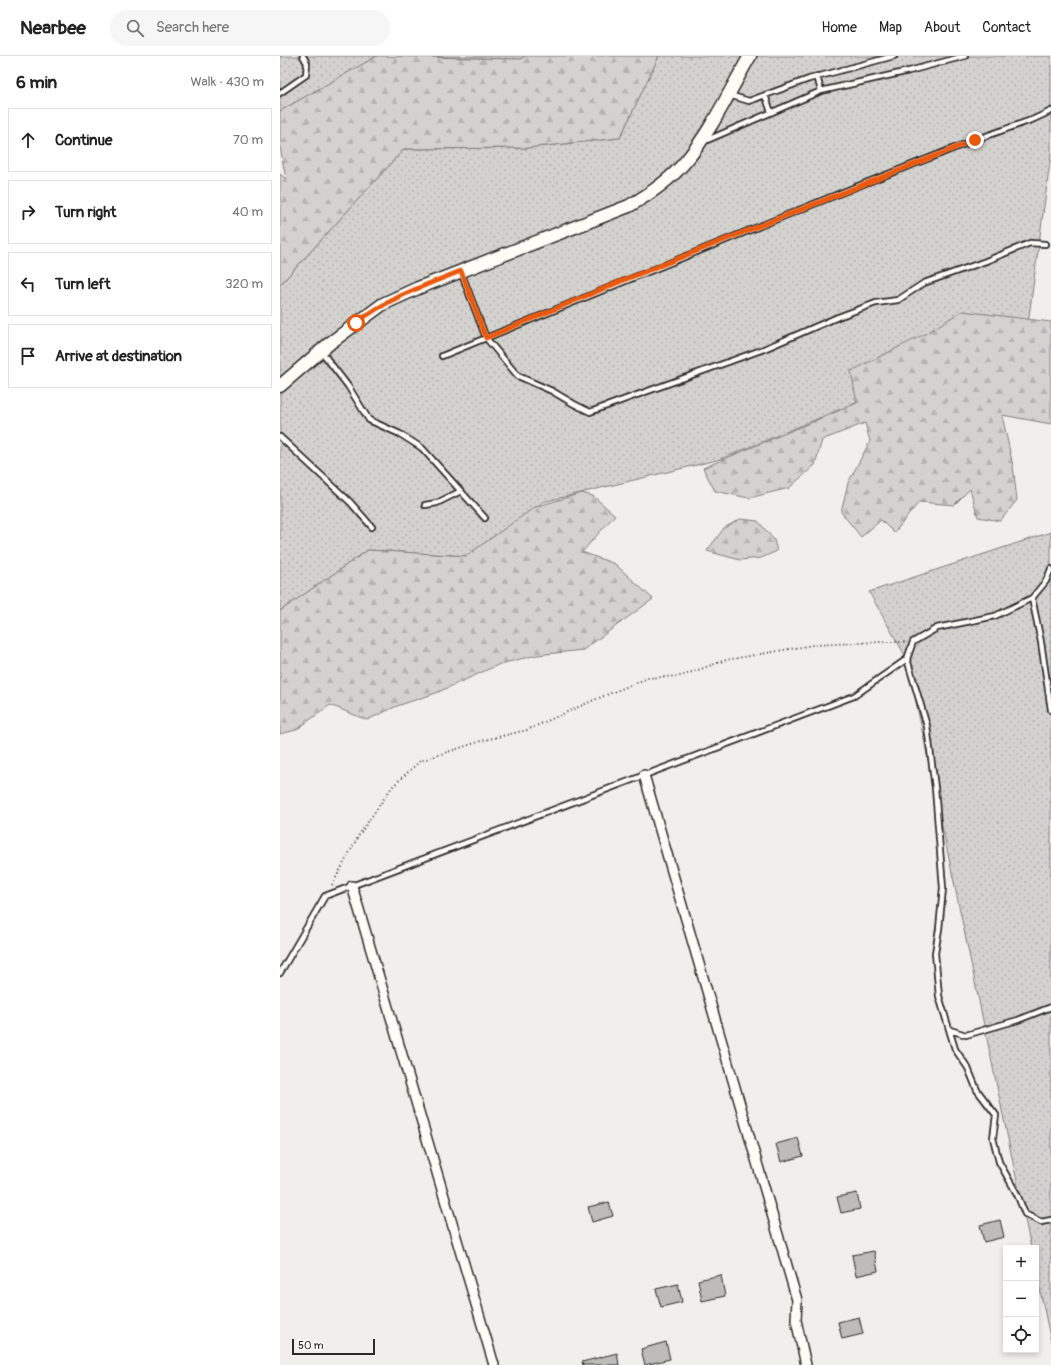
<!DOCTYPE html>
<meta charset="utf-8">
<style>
body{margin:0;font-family:Pangolin,sans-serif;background:#f6f6f6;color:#222}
.controls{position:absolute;right:12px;bottom:12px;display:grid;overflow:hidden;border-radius:0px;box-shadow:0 2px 6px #0003}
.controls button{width:36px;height:36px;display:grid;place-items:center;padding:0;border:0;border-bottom:1px solid #e0e0e0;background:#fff;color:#222;font:20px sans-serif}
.scale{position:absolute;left:12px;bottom:10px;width:83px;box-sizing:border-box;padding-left:4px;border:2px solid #2b2b2b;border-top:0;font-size:11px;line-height:14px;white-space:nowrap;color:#2b2b2b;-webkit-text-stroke:3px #fdfcf7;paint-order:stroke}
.stop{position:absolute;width:12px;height:12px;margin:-9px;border:3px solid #ea580c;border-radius:50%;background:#fff}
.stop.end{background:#ea580c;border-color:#fff;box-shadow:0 1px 4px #0008}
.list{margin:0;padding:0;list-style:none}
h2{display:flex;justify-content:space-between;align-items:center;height:52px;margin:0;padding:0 16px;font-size:17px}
h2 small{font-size:13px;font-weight:400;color:#767676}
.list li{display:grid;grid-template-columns:26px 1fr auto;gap:12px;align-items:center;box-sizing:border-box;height:64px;margin:0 8px 8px;padding:0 8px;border:1px solid #e0e0e0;border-radius:0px}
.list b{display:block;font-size:15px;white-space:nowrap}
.list em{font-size:13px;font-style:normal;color:#767676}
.icon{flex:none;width:22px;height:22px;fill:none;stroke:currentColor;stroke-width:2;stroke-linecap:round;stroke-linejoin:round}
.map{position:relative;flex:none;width:771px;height:1309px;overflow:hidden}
header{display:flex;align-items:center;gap:24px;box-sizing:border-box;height:56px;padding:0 20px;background:#fff;border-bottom:1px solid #e0e0e0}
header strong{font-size:19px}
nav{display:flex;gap:22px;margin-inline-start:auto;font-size:14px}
.search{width:280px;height:36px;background:#f6f6f6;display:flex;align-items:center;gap:10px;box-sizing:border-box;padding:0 14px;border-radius:22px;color:#767676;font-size:15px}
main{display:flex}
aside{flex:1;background:#fff}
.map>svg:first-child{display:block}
</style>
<header>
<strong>Nearbee</strong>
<div class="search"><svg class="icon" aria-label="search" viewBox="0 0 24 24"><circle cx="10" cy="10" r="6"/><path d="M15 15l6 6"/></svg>Search here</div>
<nav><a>Home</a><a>Map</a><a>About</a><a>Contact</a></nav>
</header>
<main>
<aside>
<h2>6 min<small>Walk · 430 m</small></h2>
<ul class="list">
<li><svg class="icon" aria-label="ahead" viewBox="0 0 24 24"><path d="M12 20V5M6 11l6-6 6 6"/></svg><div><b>Continue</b></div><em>70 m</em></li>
<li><svg class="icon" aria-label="right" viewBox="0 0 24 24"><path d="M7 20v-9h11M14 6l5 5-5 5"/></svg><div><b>Turn right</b></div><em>40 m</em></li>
<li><svg class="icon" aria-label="left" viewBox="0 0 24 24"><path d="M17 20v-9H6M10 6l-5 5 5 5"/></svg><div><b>Turn left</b></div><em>320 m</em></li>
<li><svg class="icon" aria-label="arrive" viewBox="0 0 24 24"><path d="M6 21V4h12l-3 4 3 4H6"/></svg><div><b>Arrive at destination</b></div></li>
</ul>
</aside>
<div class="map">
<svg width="771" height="1309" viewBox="0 0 771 1309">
<defs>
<pattern id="green-dots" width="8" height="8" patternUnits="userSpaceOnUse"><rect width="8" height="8" fill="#d3d2cf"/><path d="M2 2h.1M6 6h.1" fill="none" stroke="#b5b4b2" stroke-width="1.8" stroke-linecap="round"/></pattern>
<pattern id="forest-firs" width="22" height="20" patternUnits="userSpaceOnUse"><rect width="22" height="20" fill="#d3d2cf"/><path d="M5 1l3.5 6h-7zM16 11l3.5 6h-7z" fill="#b5b4b2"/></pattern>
</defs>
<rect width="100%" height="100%" fill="#f0efeb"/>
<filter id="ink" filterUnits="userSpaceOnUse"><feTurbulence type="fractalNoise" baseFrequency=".025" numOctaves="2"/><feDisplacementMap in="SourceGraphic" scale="8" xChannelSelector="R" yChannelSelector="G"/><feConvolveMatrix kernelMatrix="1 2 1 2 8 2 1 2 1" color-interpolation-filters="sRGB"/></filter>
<g filter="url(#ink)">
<path fill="url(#green-dots)" stroke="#7f7e7d" d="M0 0H97L0 55Z
M151 0H245L242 3 175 2Z
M379 0H771V99L747 275 441 403 263 446 186 500 88 494 0 555V229L124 93 247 92 340 82Z
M771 476V1286L756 1215V1192H751L627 603 589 536Z"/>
<path fill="url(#forest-firs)" stroke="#7f7e7d" d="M97 0 241 3 245 0H379L340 82 247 92 124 93 0 229V118L6 123 0 91V55Z
M682 255 771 266V368L722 359 733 410 737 444 720 465 698 461 690 433 674 449 639 446 614 477 601 464 581 481 561 456 568 427 590 385 585 367 542 384 535 409 509 432 469 442 435 435 423 412 577 347 571 315 645 278Z
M302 437 313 440 335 459 302 496 335 508 373 543 303 594 257 599 220 608 156 637 117 650 87 664 50 649 16 674 0 678V555L88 494 186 500 255 451Z
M460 463 478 465 494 484 497 495 481 502 460 504 427 495 444 472Z"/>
<path fill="#bdbcb8" stroke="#2b2b2b" d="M518 1082 523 1100 501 1106 496 1088Z
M577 1137 580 1153 561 1157 557 1141Z
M329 1146 333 1160 312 1166 308 1151Z
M720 1164 724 1181 704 1186 700 1169Z
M594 1195 598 1215 576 1220 572 1199Z
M441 1219 445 1240 422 1245 418 1224Z
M398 1228 402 1246 381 1251 376 1233Z
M579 1261 583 1278 562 1283 558 1266Z
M386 1286 390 1303 365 1309 361 1293Z
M337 1297 339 1309H303L302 1306Z"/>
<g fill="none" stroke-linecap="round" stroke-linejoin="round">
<g stroke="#2b2b2b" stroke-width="8">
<path id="lane" d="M537 20 541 35
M0 37 26 19 27 7 23 0
M449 39 469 45 529 23 614 0
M485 39 491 56
M425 85 541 35 629 15 685 0
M181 216 206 282 238 320 272 335 294 348 310 356 484 293 558 261 596 247 618 244 644 227 706 205 750 187 765 188
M41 295 68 330 89 364 120 378 142 392 205 462
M162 300 573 132 695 84 754 63 771 55
M0 381 70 446 92 471
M145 449 157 447 181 435
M771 513 766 525 752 542 715 560 657 572 633 586 627 603 647 670 655 732 663 832 659 873 655 897 659 940 675 993 688 1012 697 1034 716 1059 713 1082 719 1106 737 1138 745 1158 761 1166 771 1164
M752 542 761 586 771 654
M0 917 45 840 574 640 627 603
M670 974 686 979 738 964 771 951"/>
</g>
<g stroke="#2b2b2b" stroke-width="12">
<path id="street" d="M364 719 517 1244 516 1264 526 1309
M72 830 214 1309"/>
</g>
<g stroke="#2b2b2b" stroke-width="15">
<path id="secondary" d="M0 330 50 287 103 248 138 232 349 150C370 138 391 123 406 105 432 74 450 34 470 0"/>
</g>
<path stroke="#2b2b2b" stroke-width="2" stroke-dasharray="1 3" stroke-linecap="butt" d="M52 829 79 779 112 731 140 705 201 685 247 674 314 644 368 622 401 620 446 604 533 589 600 586H625"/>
<use href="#lane" stroke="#fdfcf7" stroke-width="4.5"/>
<use href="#street" stroke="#fdfcf7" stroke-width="9"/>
<use href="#secondary" stroke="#fdfcf7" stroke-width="12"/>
</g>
</g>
<g fill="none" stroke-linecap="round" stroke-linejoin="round" filter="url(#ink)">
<path stroke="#ea580c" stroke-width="5" d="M76 267C109 242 143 230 181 215L206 282 344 224 695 84"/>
</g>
</svg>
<div class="controls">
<button>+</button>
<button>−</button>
<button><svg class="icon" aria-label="locate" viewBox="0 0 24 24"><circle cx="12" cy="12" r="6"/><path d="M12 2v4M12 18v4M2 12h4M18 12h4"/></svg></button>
</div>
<div class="scale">50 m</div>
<div class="stop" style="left:76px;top:267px"></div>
<div class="stop end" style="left:695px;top:84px"></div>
</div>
</main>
